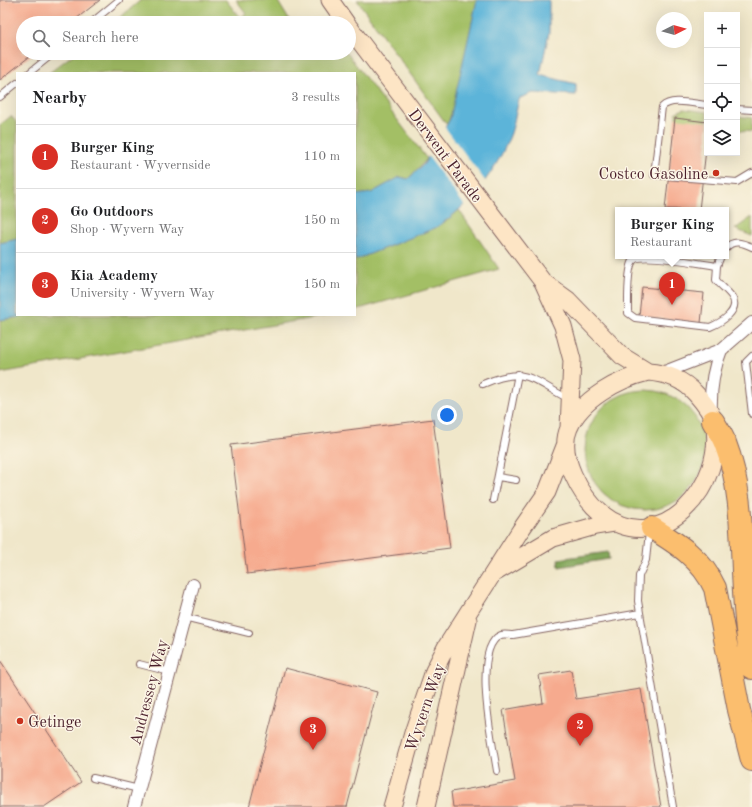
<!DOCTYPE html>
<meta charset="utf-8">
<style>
body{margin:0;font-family:"Old Standard TT",serif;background:#f2f2f2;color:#202124}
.controls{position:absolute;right:12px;top:12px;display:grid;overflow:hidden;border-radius:0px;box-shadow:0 4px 16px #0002}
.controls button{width:36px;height:36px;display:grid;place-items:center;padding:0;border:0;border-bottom:1px solid #e0e0e0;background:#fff;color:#202124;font:20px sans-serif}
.compass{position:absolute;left:656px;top:12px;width:36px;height:36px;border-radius:50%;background:#fff;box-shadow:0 4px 16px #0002;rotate:84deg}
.you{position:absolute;left:447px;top:415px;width:14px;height:14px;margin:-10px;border:3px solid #fff;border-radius:50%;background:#1a73e8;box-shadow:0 0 0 6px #1a73e833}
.badge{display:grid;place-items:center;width:26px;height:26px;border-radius:50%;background:#d93025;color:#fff;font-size:13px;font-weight:700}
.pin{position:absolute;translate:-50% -33px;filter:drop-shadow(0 1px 2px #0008)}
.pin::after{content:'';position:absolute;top:21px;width:14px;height:12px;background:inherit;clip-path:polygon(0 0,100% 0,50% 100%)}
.popup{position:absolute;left:615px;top:207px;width:114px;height:52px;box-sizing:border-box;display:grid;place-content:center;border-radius:0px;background:#fff;filter:drop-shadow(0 1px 3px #0005);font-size:13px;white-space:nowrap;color:#757577}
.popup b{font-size:15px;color:#202124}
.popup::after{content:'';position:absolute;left:50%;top:100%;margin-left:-8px;border:8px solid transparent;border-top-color:#fff}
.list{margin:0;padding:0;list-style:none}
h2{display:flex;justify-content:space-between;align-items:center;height:52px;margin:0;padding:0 16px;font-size:17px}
h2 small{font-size:13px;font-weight:400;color:#757577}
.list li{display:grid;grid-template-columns:26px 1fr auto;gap:12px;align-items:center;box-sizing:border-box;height:64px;padding:0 16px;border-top:1px solid #e0e0e0}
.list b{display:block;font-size:15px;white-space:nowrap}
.list p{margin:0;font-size:13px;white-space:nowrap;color:#757577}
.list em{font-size:13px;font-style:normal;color:#757577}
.icon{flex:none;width:22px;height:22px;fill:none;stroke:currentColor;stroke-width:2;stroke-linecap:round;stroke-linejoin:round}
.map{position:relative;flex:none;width:752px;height:807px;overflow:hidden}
.search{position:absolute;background:#fff;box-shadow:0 4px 16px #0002;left:16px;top:16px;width:340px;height:44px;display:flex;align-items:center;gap:10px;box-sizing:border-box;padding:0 14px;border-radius:22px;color:#757577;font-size:15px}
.panel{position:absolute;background:#fff;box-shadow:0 4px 16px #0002;left:16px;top:72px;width:340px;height:244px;border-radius:0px}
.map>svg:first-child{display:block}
</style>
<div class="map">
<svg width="752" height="807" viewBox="0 0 752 807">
<rect width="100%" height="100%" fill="#fcf5e5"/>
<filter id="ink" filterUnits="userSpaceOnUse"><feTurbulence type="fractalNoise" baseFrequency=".025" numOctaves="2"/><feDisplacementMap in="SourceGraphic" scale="8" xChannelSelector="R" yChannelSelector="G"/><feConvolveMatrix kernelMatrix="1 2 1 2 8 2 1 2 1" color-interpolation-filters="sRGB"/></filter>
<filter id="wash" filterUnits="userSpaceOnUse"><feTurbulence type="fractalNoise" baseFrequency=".012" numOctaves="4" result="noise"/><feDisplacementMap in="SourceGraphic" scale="16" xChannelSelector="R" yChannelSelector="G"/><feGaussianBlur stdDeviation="0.9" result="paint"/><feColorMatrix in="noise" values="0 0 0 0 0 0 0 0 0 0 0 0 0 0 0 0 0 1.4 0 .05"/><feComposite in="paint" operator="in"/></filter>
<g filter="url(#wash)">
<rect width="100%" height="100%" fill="#f0e7ca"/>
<path fill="#a3bf65" stroke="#766f48" d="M141 0H226L240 18 246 13 236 0H277L291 23H113Z
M357 0H477L453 109 447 125Z
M75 53H347L427 159 408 179 400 177 371 193 355 195V73H49Z
M684 109 707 112V128L676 121V112Z
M11 116 17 123V239L0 243V125Z
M737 116 752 118V132L737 130Z
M459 210 499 269 355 310V260L435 228 446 221Z
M752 217V236L735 229Z
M31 315H330L0 373V320Z
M585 450a60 60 0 1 1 120 0a60 60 0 1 1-120 0Z"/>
<path fill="#82a65a" stroke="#666242" d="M608 552 609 559 559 567 558 559Z"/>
<path fill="#5bb4d9" stroke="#526a82" d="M477 0H549V32L540 75 576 84V95L533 93 520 98C517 103 514 125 511 133 498 169 468 208 435 228L355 260V195L371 193 400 177 408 179 424 164 450 119Z
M17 239V315H31L0 320V243Z"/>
<path fill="#f0e7ca" d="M444 126 486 182 465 206 427 155Z"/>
<g id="blocks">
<path fill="#f6aa8e" d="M0 0H100L71 23H23V53H34L0 80Z
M675 118 707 122V141L699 210 665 209Z
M642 287 704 293 701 323 639 316Z
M433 419 450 548 247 574 231 445Z
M0 660 81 782 44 807H0Z
M285 668 377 692 347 807H249Z
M571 670 576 699 641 689 661 807H453L451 792 515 781 503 710 543 703 539 675Z"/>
</g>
</g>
<g filter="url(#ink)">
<use href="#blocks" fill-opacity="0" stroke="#846563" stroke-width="1"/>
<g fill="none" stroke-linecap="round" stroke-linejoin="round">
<g stroke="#846563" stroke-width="8">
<path id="lane" d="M91 23 119 0
M29 73 54 53
M0 97 17 83
M707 105C693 104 672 97 662 107L654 175 737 182 752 173
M737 109 752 110
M726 248C734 239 743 243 752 247
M717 266 716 280C721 286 728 291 732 297 741 311 720 323 710 327L635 318 628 313C628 302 627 269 633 261 639 252 704 264 717 266L721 256
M752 356 746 362 752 414
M483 384C527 365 531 380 569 399
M498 477 516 480
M493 500 518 374
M649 532 646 560 639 576 638 601 673 807
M184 617 249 633
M139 664 170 672
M497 771C493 745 471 647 501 635 504 634 509 635 513 635L640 613
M93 778 139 789"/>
</g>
<g stroke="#846563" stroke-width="14">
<path id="street" d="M662 373 721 350 752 323
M711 413C710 391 712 372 721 350
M134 807 193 585"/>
</g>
<g stroke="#846563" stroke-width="19">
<path id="secondary" d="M330 0 346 23
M349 27 543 282 563 326 572 360 569 428
M543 282 568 300 622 356 648 372
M648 372C666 373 684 380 696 394 703 402 711 411 714 422 727 484 661 561 602 514 581 497 557 455 569 428 581 399 619 379 648 372Z
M496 572 553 538 595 526 614 523
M392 807 413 733 434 671 446 647 520 531 547 492 565 446
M426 807 468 620"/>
</g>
<g stroke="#846563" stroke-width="24">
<path id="highway" d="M713 421C717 428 722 435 725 443 743 489 741 543 744 591 745 617 748 642 752 668
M652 528C678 544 702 559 715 588L739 710 752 760"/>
</g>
<use href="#lane" stroke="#fff" stroke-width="6"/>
<use href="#street" stroke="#fff" stroke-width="12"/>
<use href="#secondary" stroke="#fde5c5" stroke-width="17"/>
<use href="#highway" stroke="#fbbe6e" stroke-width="22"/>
</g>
</g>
<g fill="#c8321e" stroke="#fcf5e5" stroke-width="1.5">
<circle cx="716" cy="173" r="4"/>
<circle cx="20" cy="721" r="4"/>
</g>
<g text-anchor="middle" stroke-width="3" stroke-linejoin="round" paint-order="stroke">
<g font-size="16" fill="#4a1f2b" stroke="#fcf5e5">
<text transform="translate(446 155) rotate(53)" y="6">Derwent Parade</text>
<text transform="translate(148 692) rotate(-75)" y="6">Andressey Way</text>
<text transform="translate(424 707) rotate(-71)" y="6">Wyvern Way</text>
</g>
<g font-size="16" fill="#4a1f2b" stroke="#fcf5e5" text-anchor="end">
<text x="708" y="179">Costco Gasoline</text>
<text x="28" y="727" text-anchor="start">Getinge</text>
</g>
</g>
</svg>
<div class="controls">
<button>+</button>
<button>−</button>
<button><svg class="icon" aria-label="locate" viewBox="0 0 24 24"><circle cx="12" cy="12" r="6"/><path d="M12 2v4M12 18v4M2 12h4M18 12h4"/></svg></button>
<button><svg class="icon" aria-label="layers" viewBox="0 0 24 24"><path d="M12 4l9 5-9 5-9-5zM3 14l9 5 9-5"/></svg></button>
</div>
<svg class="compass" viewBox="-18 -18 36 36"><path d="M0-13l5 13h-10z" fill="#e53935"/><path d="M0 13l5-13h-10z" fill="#757577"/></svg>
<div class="you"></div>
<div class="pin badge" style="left:672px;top:305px">1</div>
<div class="popup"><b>Burger King</b>Restaurant</div>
<div class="pin badge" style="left:580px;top:746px">2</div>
<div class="pin badge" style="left:313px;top:750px">3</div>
<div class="search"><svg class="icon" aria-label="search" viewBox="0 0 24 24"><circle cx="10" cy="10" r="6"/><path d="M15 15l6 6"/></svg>Search here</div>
<section class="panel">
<h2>Nearby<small>3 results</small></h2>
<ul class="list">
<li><span class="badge">1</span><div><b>Burger King</b><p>Restaurant · Wyvernside</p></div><em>110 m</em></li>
<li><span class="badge">2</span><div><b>Go Outdoors</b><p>Shop · Wyvern Way</p></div><em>150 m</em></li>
<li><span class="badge">3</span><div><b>Kia Academy</b><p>University · Wyvern Way</p></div><em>150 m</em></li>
</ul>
</section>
</div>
